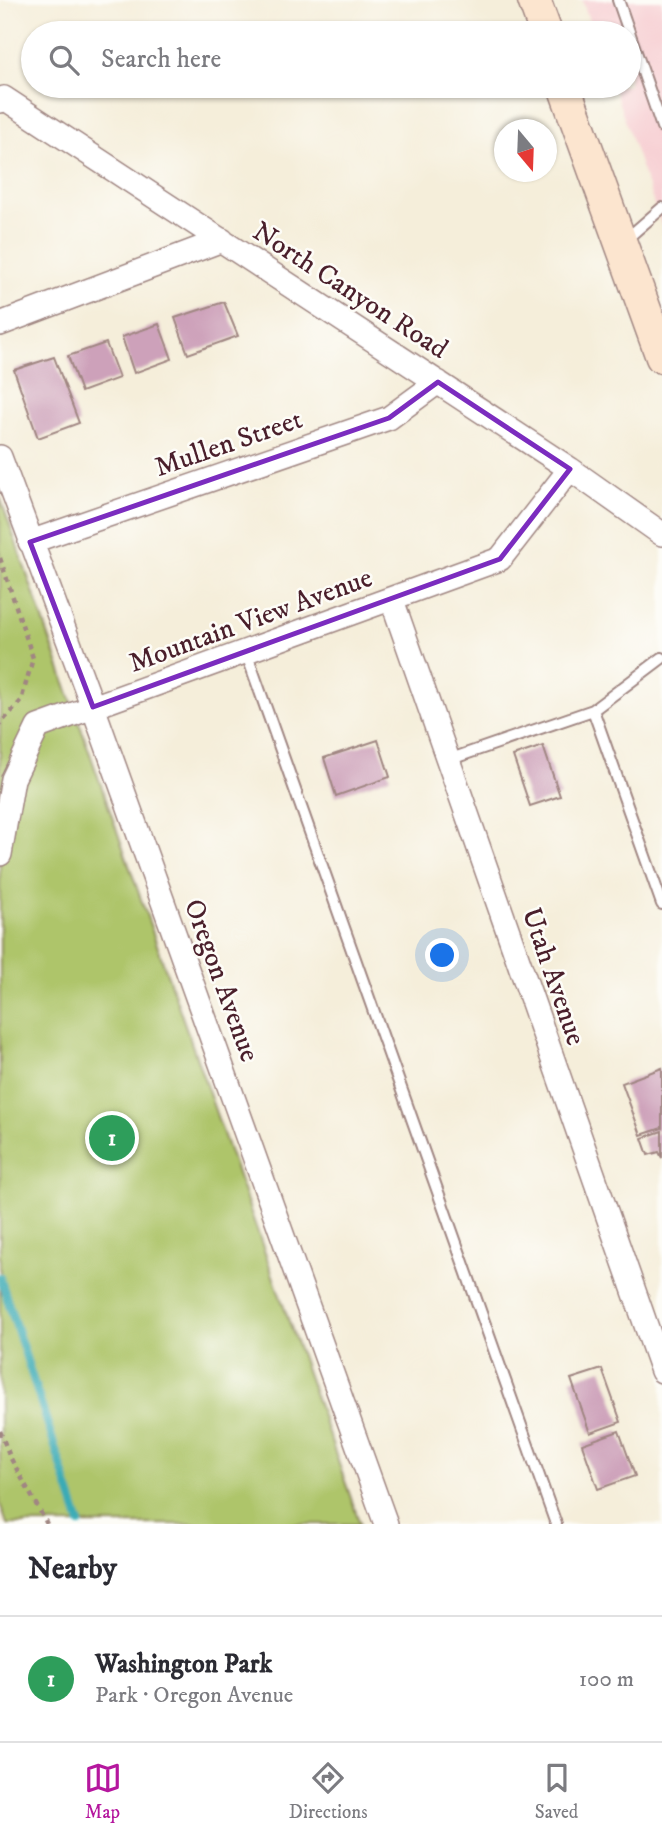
<!DOCTYPE html>
<meta charset="utf-8">
<style>
body{margin:0;font-family:"IM FELL DW Pica",serif;background:#f7f7f7;color:#2b2b33}
.compass{position:absolute;left:494px;top:119px;width:63px;height:63px;border-radius:50%;background:#fff;box-shadow:0 2px 5px #0004;rotate:161deg}
.you{position:absolute;left:443px;top:956px;width:24px;height:24px;margin:-18px;border:5px solid #fff;border-radius:50%;background:#1a73e8;box-shadow:0 0 0 10px #1a73e833}
.badge{display:grid;place-items:center;width:46px;height:46px;border-radius:50%;background:#b5179e;color:#fff;font-size:23px;font-weight:700}
.pin{position:absolute;translate:-50% -50%;border:4px solid #fff;box-shadow:0 2px 7px #0006}
.list{margin:0;padding:0;list-style:none}
h2{display:flex;justify-content:space-between;align-items:center;height:91px;margin:0;padding:0 28px;font-size:30px}
h2 small{font-size:23px;font-weight:400;color:#7c7c81}
.list li{display:grid;grid-template-columns:46px 1fr auto;gap:21px;align-items:center;box-sizing:border-box;height:126px;padding:0 28px;border-top:2px solid #e1e1e2}
.list b{display:block;font-size:26px;white-space:nowrap}
.list p{margin:0;font-size:23px;white-space:nowrap;color:#7c7c81}
.list em{font-size:23px;font-style:normal;color:#7c7c81}
.icon{flex:none;width:38px;height:38px;fill:none;stroke:currentColor;stroke-width:2;stroke-linecap:round;stroke-linejoin:round}
.map{position:relative;flex:none;width:662px;height:1524px;overflow:hidden}
.search{position:absolute;background:#fff;box-shadow:0 2px 5px #0004;left:21px;right:21px;top:21px;height:77px;display:flex;align-items:center;gap:18px;box-sizing:border-box;padding:0 24px;border-radius:38px;color:#7c7c81;font-size:26px}
.sheet{height:217px;background:#fff}
nav{display:flex;justify-content:space-around;align-items:center;box-sizing:border-box;height:98px;border-top:2px solid #e1e1e2;background:#fff;font-size:19px;color:#7c7c81}
nav a{display:grid;justify-items:center;gap:4px}
nav .on{color:#b5179e}
.map>svg:first-child{display:block}
</style>
<div class="map">
<svg width="662" height="1524" viewBox="0 0 662 1524">
<rect width="100%" height="100%" fill="#fdfcf7"/>
<filter id="ink" filterUnits="userSpaceOnUse"><feTurbulence type="fractalNoise" baseFrequency=".0143" numOctaves="2"/><feDisplacementMap in="SourceGraphic" scale="14" xChannelSelector="R" yChannelSelector="G"/><feConvolveMatrix kernelMatrix="1 2 1 2 8 2 1 2 1" color-interpolation-filters="sRGB"/></filter>
<filter id="wash" filterUnits="userSpaceOnUse"><feTurbulence type="fractalNoise" baseFrequency=".00686" numOctaves="4" result="noise"/><feDisplacementMap in="SourceGraphic" scale="28" xChannelSelector="R" yChannelSelector="G"/><feGaussianBlur stdDeviation="1.57" result="paint"/><feColorMatrix in="noise" values="0 0 0 0 0 0 0 0 0 0 0 0 0 0 0 0 0 1.4 0 .05"/><feComposite in="paint" operator="in"/></filter>
<g filter="url(#wash)">
<rect width="100%" height="100%" fill="#f5eeda"/>
<path fill="#f7cfd3" d="M582 0H662V227L613 86H629V33H594Z"/>
<path fill="#aec56a" stroke="#7c724a" stroke-width="2" d="M0 497 360 1524H7L0 1504Z"/>
<g fill="none" stroke-linecap="round" stroke-linejoin="round">
<path stroke="#3aabb5" stroke-width="8" d="M0 1277 80 1524"/>
</g>
<g id="blocks">
<path fill="#cda1ba" d="M224 302 238 336 188 354 175 318Z
M159 324 172 359 134 373 122 337Z
M106 343 119 378 81 392 68 356Z
M54 357 79 423 38 438 14 370Z
M378 740 390 777 336 796 324 758Z
M543 746 560 796 530 806 513 756Z
M662 1068V1128L641 1135 622 1083Z
M662 1131V1158L659 1152 648 1155 642 1138Z
M602 1369 621 1422 590 1433 571 1379Z
M619 1431 635 1476 598 1489 582 1444Z"/>
</g>
</g>
<g filter="url(#ink)">
<use href="#blocks" fill-opacity="0" stroke="#a08682" stroke-width="2"/>
<g fill="none" stroke-linecap="round" stroke-linejoin="round">
<g stroke="#a08682" stroke-width="14">
<path id="lane" d="M618 0 662 127
M624 241 662 208
M246 652 556 1524
M593 710 662 904
M448 760 593 710 662 658"/>
</g>
<g stroke="#a08682" stroke-width="26">
<path id="street" d="M0 101 4 98 570 469 662 534
M0 324 222 240
M0 457 93 707 386 1524
M30 542 389 418 438 382
M392 600 662 1371
M0 854 13 779 38 727 500 559 570 469"/>
</g>
<g stroke="#a08682" stroke-width="35">
<path id="secondary" d="M534 0 546 33
M564 86 662 357"/>
</g>
<path stroke="#a08682" stroke-width="4.5" stroke-dasharray="5 5" stroke-linecap="butt" d="M0 558 33 658 21 701 0 724
M0 1431 10 1457 47 1524"/>
<use href="#lane" stroke="#fff" stroke-width="10"/>
<use href="#street" stroke="#fff" stroke-width="23"/>
<use href="#secondary" stroke="#fce5cf" stroke-width="32"/>
</g>
</g>
<path fill="none" stroke="#7b2cbf" stroke-width="5" stroke-linejoin="round" d="M438 382 570 469 500 559 93 707 30 542 389 418Z"/>
<g text-anchor="middle" stroke-width="5" stroke-linejoin="round" paint-order="stroke">
<g font-size="28" fill="#4a1f2b" stroke="#fdfcf7">
<text transform="translate(351 289) rotate(33)" y="10">North Canyon Road</text>
<text transform="translate(228 442) rotate(-19)" y="10">Mullen Street</text>
<text transform="translate(250 619) rotate(-20)" y="10">Mountain View Avenue</text>
<text transform="translate(555 976) rotate(71)" y="10">Utah Avenue</text>
<text transform="translate(223 980) rotate(70)" y="10">Oregon Avenue</text>
</g>
</g>
</svg>
<svg class="compass" viewBox="-18 -18 36 36"><path d="M0-13l5 13h-10z" fill="#e53935"/><path d="M0 13l5-13h-10z" fill="#7c7c81"/></svg>
<div class="you"></div>
<div class="pin badge" style="left:112px;top:1138px;background:#2e9e5b">1</div>
<div class="search"><svg class="icon" aria-label="search" viewBox="0 0 24 24"><circle cx="10" cy="10" r="6"/><path d="M15 15l6 6"/></svg>Search here</div>
</div>
<section class="sheet">
<h2>Nearby<small></small></h2>
<ul class="list">
<li><span class="badge" style="background:#2e9e5b">1</span><div><b>Washington Park</b><p>Park · Oregon Avenue</p></div><em>100 m</em></li>
</ul>
</section>
<nav>
<a class="on"><svg class="icon" aria-label="map" viewBox="0 0 24 24"><path d="M3 6l6-2 6 2 6-2v14l-6 2-6-2-6 2zM9 4v14M15 6v14"/></svg>Map</a>
<a><svg class="icon" aria-label="directions" viewBox="0 0 24 24"><path d="M12 3l9 9-9 9-9-9zM9 14v-3h6M13 9l2 2-2 2"/></svg>Directions</a>
<a><svg class="icon" aria-label="saved" viewBox="0 0 24 24"><path d="M7 4h10v16l-5-4-5 4z"/></svg>Saved</a>
</nav>
